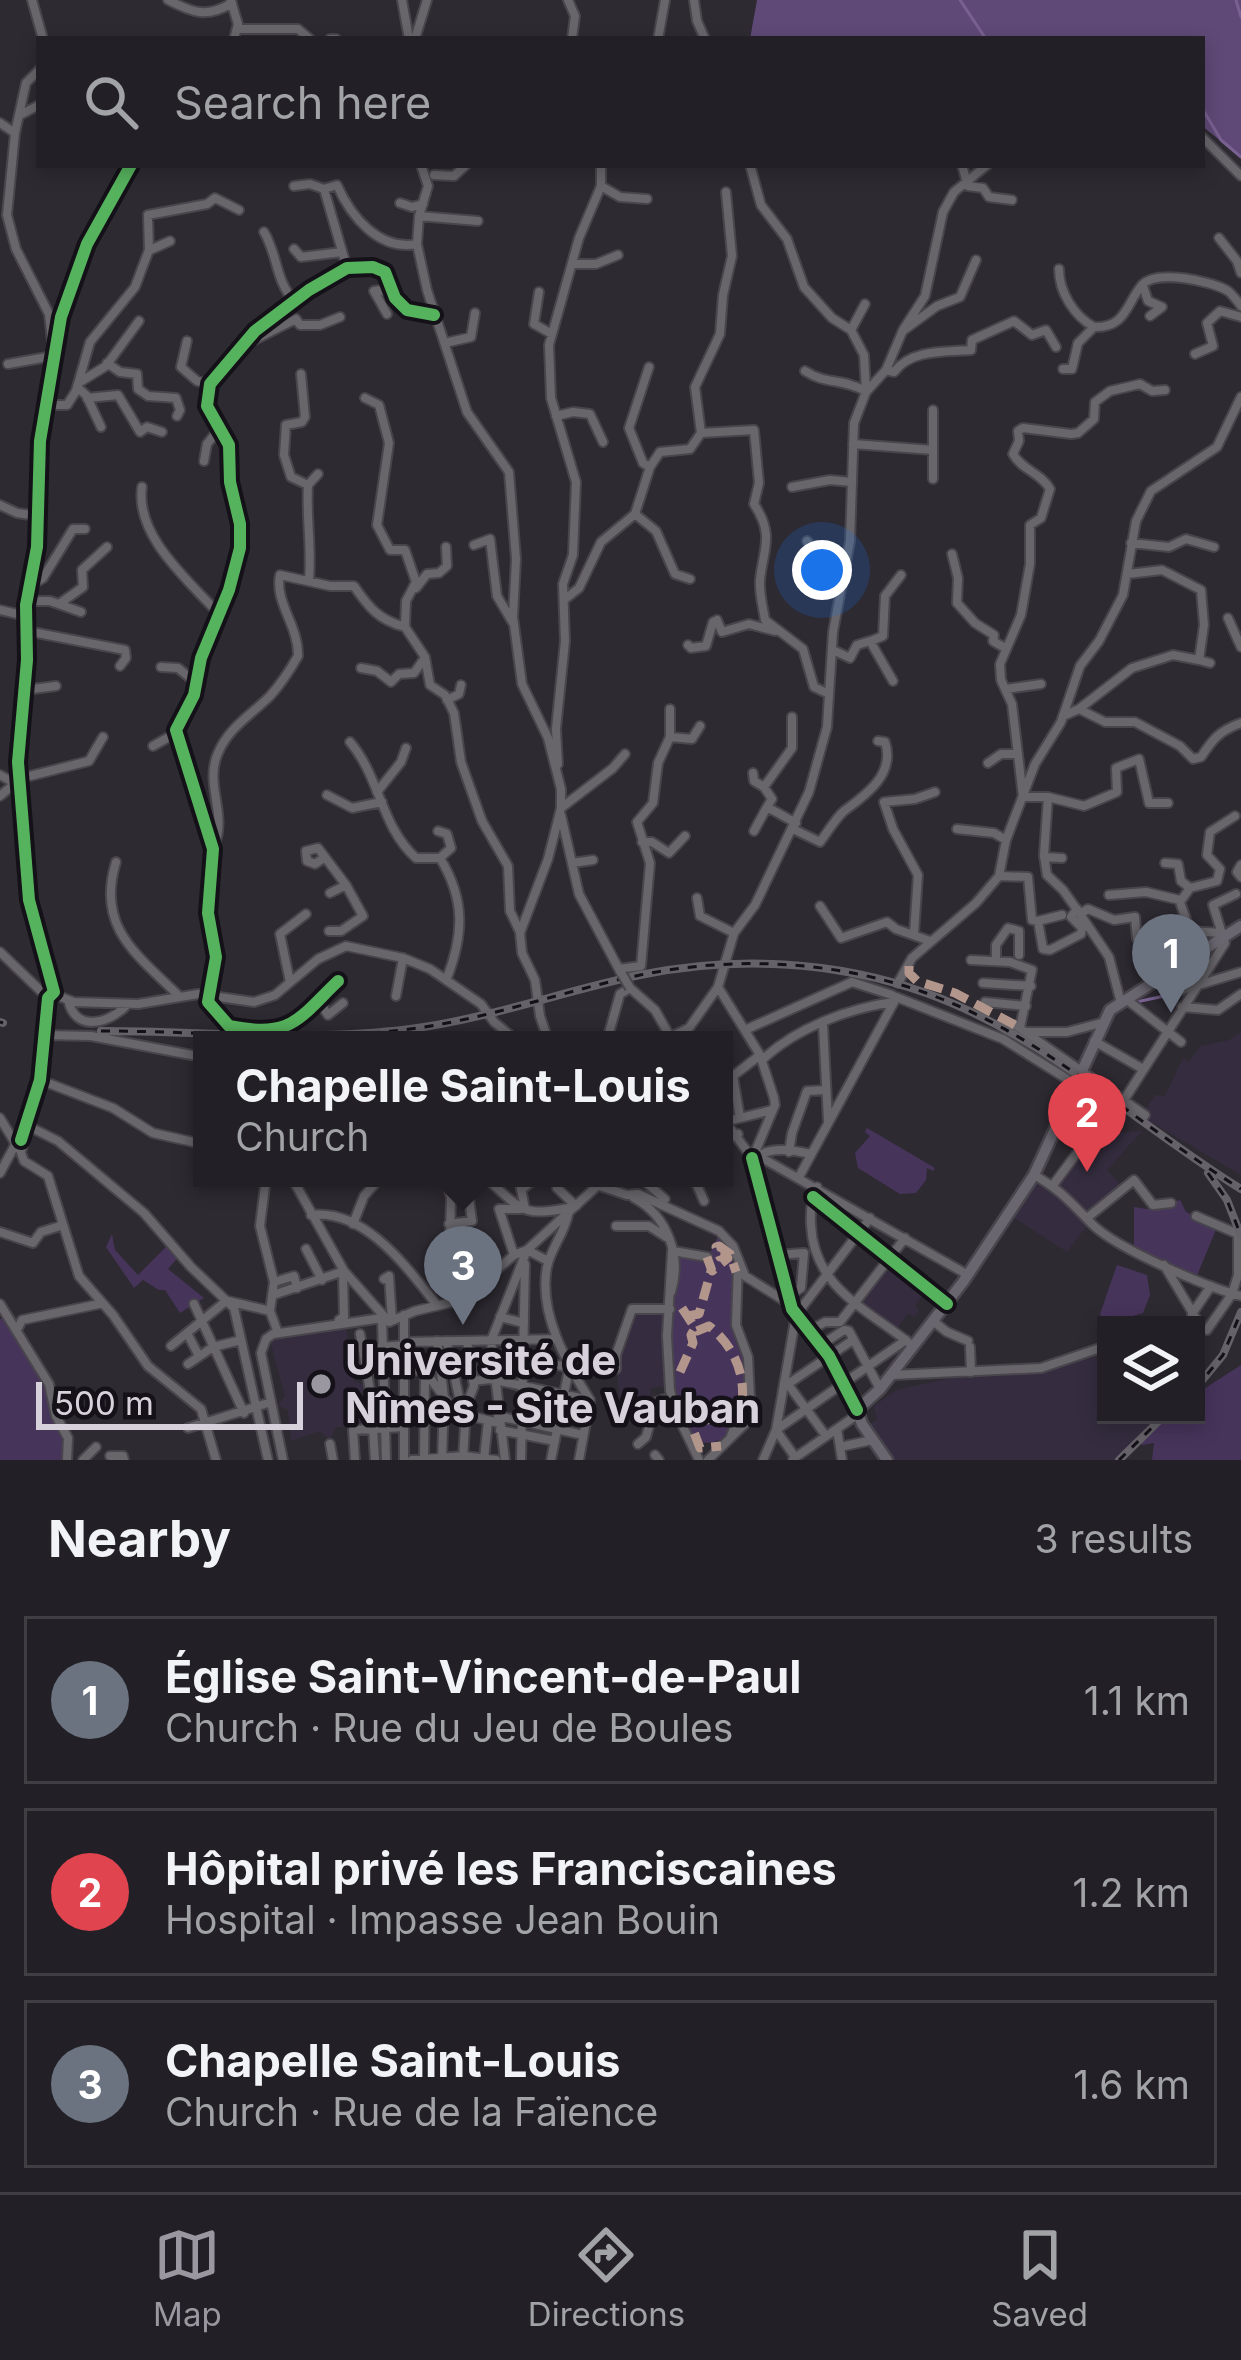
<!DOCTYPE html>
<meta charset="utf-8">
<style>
body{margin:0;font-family:Inter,sans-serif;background:#2e2d32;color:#f1f3f6}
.controls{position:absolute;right:36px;bottom:36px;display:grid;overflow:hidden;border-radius:0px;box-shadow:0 6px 18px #0003}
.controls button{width:108px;height:108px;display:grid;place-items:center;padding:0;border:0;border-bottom:3px solid #3f3e43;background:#222026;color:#f1f3f6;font:60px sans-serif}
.scale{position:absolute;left:36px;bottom:30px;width:267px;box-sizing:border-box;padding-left:12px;border:6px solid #d6d1db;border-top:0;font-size:33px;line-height:42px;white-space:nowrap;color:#d6d1db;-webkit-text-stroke:9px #141118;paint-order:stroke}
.you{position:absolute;left:822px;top:570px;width:42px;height:42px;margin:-30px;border:9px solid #fff;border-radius:50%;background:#1a73e8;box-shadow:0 0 0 18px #1a73e833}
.badge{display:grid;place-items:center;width:78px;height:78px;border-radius:50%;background:#9b97a0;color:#fff;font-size:39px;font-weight:700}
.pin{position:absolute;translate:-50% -99px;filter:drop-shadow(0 3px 6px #0008)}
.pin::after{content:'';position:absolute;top:63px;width:42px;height:36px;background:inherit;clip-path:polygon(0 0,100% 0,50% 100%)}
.popup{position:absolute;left:193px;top:1031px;width:540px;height:156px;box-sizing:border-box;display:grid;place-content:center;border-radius:0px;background:#222026;filter:drop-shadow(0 3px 9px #0005);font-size:39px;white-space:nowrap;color:#a2a3a7}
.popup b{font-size:45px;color:#f1f3f6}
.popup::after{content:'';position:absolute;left:50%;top:100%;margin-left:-24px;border:24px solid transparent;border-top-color:#222026}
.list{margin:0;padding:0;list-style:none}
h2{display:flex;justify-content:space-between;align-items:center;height:156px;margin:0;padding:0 48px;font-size:51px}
h2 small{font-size:39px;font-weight:400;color:#a2a3a7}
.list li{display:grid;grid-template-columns:78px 1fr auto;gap:36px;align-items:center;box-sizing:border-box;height:168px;margin:0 24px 24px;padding:0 24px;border:3px solid #3f3e43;border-radius:0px}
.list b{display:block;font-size:45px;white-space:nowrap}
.list p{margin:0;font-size:39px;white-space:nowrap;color:#a2a3a7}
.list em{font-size:39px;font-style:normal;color:#a2a3a7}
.icon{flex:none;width:66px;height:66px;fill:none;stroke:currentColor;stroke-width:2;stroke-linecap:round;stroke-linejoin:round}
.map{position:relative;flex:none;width:1241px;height:1460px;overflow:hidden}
.search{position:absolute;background:#222026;box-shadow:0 6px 18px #0003;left:36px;right:36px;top:36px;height:132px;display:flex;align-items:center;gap:30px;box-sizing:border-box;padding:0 42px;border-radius:0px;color:#a2a3a7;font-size:45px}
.sheet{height:732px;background:#222026}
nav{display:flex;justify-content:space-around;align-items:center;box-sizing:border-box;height:168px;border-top:3px solid #3f3e43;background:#222026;font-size:33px;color:#a2a3a7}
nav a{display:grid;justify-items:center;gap:6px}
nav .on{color:#9b97a0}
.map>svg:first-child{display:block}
</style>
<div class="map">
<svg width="1241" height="1460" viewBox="0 0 1241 1460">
<rect width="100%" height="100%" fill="#2e2a32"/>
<path fill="#352d3f" d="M1241 1032V1175L1146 1119 1145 1111 1155 1095 1165 1096 1183 1058 1189 1062 1201 1046 1229 1040Z
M1102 1130 1113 1137 1118 1133 1142 1131 1107 1170 1122 1186 1088 1213 1056 1183 1090 1139 1094 1143 1103 1135Z
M1037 1181 1045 1183 1089 1223 1067 1252 1013 1217Z
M892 1262 927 1290 915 1305 919 1311 914 1317 908 1313 897 1329 861 1301Z
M638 1309 667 1310V1386L651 1388 644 1424 622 1417 617 1374V1356Z
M345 1322 354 1381 365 1386 359 1399 370 1427H336L330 1440 320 1431 291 1441 288 1410 278 1405 285 1396 269 1337Z
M1106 1349V1415H1167L1121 1460H891L868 1425 877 1420 874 1406 896 1390 966 1375 1047 1370Z"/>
<path fill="#47345b" d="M867 1128 935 1168 933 1171 927 1168 926 1180 916 1193 900 1194 858 1168 855 1153 870 1136 865 1132Z
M1180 1200 1186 1212 1217 1227 1196 1278 1134 1246V1207L1147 1209Z
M112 1234 115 1250 138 1275 170 1243 181 1254 168 1269 204 1298 180 1313 165 1290H159L143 1280 134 1288 106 1247Z
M719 1234 736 1256 735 1327 746 1358 749 1418C728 1437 718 1448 690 1440 676 1406 671 1375 669 1339 668 1308 687 1274 672 1246L709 1255Z
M1117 1265 1147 1275 1150 1295 1143 1313 1122 1319 1119 1325H1106V1337L1100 1314Z
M4 1318 12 1332 17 1331C39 1370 69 1414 65 1460H0V1319Z
M1241 1365V1460H1152L1154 1443 1142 1445 1141 1440 1169 1415H1196V1394Z"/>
<path fill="#5f4976" d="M757 0H1241V157L1202 126V39H750Z"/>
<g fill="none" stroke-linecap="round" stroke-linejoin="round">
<path stroke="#796192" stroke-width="3" d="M960 0 986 39
M1236 0 1241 17
M1202 108 1221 140 1241 157
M1136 1002 1174 994"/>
<g stroke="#49454c" stroke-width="12">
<path id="minor" d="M32 0 43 39
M168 0C193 13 207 18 232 3
M402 0 409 39
M568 0 575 16 572 39
M694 0 697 21 705 39
M231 1 238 24 234 39
M237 29H298L310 39
M330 39H336
M415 39 427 0
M658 39 665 0
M39 70 26 83 15 133 7 215 16 249 49 314 53 349
M22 114 39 105
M0 123 15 133
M1202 137 1241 176
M421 165 428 186 419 216 417 244 427 290 467 412 509 472 516 559 513 617 522 684 548 738 561 789V808L548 859 520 933 522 953 535 980 540 1016 548 1040
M750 165 761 205 787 239 804 287 832 318 851 330 864 355 866 391
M962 165 968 186 983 188 989 197 1012 200
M434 175 454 176 466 165
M294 186 310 184 324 189 347 268
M601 186 620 197 647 199
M324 189 337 185C351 217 379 251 417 244
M400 203 412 207 423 204
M419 216 478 221
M264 232C278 255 275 281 295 302
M1219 238 1237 261 1241 273
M294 249 301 257 342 252
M150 250 170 241
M573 264H596L618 255
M1059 269C1059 292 1074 316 1094 327 1126 328 1126 304 1142 285 1156 269 1212 281 1228 291 1230 292 1240 304 1241 306
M1143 286 1148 301 1162 307 1150 316
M539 292 534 324 552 334
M387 314 374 291 381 290 395 298
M851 330 865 304
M904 330 937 306 960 297 976 260
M187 341 181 367 197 381 210 384
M445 343 471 337 475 313
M246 344 296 319 300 325H320L340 317
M1195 354 1213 346 1207 323 1220 311 1241 317
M107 363 120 372 137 374 138 389 148 396 176 398 180 410 177 416
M8 364 53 356
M649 367 629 428 643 463 650 467
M1063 369H1072L1078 343 1093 328
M886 370 894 372C911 349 945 352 971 350L972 340 1014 321 1032 335 1046 330 1056 347
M805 371C826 385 843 378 865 391
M301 374 305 417 302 422 286 425 284 455 291 477 308 485C306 518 312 548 309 580
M80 382 106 366 139 321
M77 387 86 395 101 427
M87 398 118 395 140 432 147 427 162 432
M365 398 379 405 389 443 377 525 390 550H405L416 582 406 601 405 627
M49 405H67L76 391 90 342 135 287 149 250 148 215 207 204 215 198 239 210
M556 416 573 412 590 414 603 442
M701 433 754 430 759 483 754 504C775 536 763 549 760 580 759 593 763 607 765 620L803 649 814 687 829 694
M853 444 933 450V479
M933 450V410
M204 461 207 444 220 428
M308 485 318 474
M142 487C135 536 188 580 219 614
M792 487 830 480 851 482
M0 505 17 513 38 516
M635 514 656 531 675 574 690 579
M807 541 817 554V563L843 576
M1131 543 1169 547 1186 539 1214 547
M474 545 490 539 497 596 513 623
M952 554 958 578 957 603 975 623 994 635 993 641 1005 648
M1128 574 1162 570 1201 590 1204 625 1199 660 1210 663
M30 586 43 578 73 529H85
M416 588 427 574 439 573 447 566 446 547
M564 600 579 588 601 542 635 514 650 467 660 452 690 449 701 433 695 387 720 334 723 295 732 256 726 192
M26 601H50L81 612
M59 604 83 587 82 570 107 547
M0 610 26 616
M1228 618 1241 647
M27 631 125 650 126 658 120 666
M871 641 883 636 885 596 901 575
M688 645 691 648 706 646 713 622 717 620 722 632 749 624 775 631
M835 651 850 658 857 645 870 641 893 681
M161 667 178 668 195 682
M361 668 377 671 391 682 399 674 414 673 424 659
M1006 689 1041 684
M24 690 56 686
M447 700 459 694 461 685
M1079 709 1132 668 1173 655 1199 660
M1063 716 1079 709 1105 722H1135L1180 746 1193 759 1201 757C1213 739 1219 731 1241 723
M670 737V709
M350 742C380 777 381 827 416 858H440C465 899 464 934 447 978
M153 746 176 733
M988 763 1001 754H1018
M558 764 556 729 565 641 563 584 573 555 576 482 551 398 549 345 579 238 601 186V165
M753 773 754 781 764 787
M0 775 18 785
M18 779 89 761 103 737
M377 792 401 762 406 748
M327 795 352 808 382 802
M0 796 14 784
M1023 797 1012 704 1001 680 1000 664 1021 615 1030 564V525L1041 518 1050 489C1041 473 1022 470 1013 454L1019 441 1018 431 1023 428 1071 434 1078 433 1094 419 1095 402 1110 391 1140 384 1152 391 1165 390
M1023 797H1048L1084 806 1117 792 1116 768 1139 759 1149 803H1168
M1048 797 1044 855 1047 875 1063 890 1080 914 1088 909 1114 920 1135 917 1137 939 1190 931 1221 933
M767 807 772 799 764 787 792 748V717
M561 808 613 768 625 754
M561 815 579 894 621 973
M793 829 820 842C827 833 835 819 844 811 864 796 896 775 885 742L878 741
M957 829 994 833 1006 840
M438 831 447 834 451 848 440 858
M754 831 767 807 796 823
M642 842H652L669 853 685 836
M214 846C228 814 204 785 218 753 229 727 251 715 270 696 281 684 290 670 298 656 299 626 274 602 280 575L330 586H354C369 608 379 620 405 627L425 657 430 685 445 695 454 713 461 762 482 821 508 866 510 911 520 932
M325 857 315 864 307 861 306 851 318 848 346 885 363 916 341 931H329
M1044 857 1062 858
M116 862C96 927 136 954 179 996
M572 863 593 860
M1165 863 1178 864 1181 881 1190 888
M1241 865 1237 872 1241 877
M999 876 1028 877 1032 920 1038 921
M330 893 346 885
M1109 895 1146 892 1180 900
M697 898 700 916 734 933
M1180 902 1190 888 1217 881 1220 869 1207 855 1210 832 1235 816
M1180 902 1190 931
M820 906 841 938 887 922 896 929 930 941
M1080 914 1109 957 1121 1003
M1062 915 1038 921 1043 949 1050 950 1081 934 1082 928 1071 917 1077 909
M914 933 918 875 893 829 884 802 915 799 935 792
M1223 937 1213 905 1236 894
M0 952 48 998
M971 960 1010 962 1032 970 1020 1028
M996 960V945L1008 928 1019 931V955
M619 969 641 966 650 863 637 822 653 803 658 763 670 737 692 739 700 726
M338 981C298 1019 292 1039 229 1026L208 1002 216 957 208 913 213 849 176 730 194 695 201 658 229 590 240 548V524L230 482 229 445 207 406 210 384 255 331 309 290 347 268 373 267 385 272 395 298 407 310 434 315
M290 982 280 934 306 914
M898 983 912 958 976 903 999 876 1006 840 1035 764 1061 722 1080 666 1099 641 1123 595 1136 521 1151 491 1217 447 1241 397
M983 983 1031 986
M718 987 760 1055 774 1098 775 1105 753 1157
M1175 992 1241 972
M53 994 74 1002 138 1004 198 994 254 1002 275 995 318 959 346 946 403 958 430 969 481 1004 494 1022
M396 996 403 958
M896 997 1003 1039 1075 1084
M1126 999 1181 1042
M68 1000C76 1034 110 1023 128 1004
M319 1001 328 1015 343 1003
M985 1002 1026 1006
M1182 1007 1218 1010 1241 994
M494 1022 516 1040
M46 1023 48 998 54 992 29 900 18 762 27 660 26 605 37 547 40 441 61 317 87 244 131 165
M823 1025 828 1121
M1015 1025 1145 1115
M745 1030 852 982 892 995
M1026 1032H1067L1101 1023
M44 1035 91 1036 202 1057
M368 1039V1040
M607 1040 620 994 630 988 655 1010 672 1040
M664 1040 689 1028 718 987 734 933 755 905 809 792 827 727 833 632 850 541 854 423 866 392 886 370 903 330 925 296 943 212 954 192 987 165
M1094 1041 1143 1069
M762 1060C796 1028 849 1008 894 1002
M40 1080 113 1108 153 1133 202 1144
M1124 1100 1225 943 1222 938
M0 1118 14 1141
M740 1118 733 1076 760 1055
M725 1121 752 1158 792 1309 829 1356 857 1410
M724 1122 772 1110
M24 1124 58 1141 144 1213 191 1267 234 1308 268 1460
M16 1140 23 1142 22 1149 14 1147Z
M21 1140 40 1080 43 1040
M724 1141 738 1134
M20 1150 24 1161 48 1176 79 1276 113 1315 148 1366 201 1409 216 1460
M789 1152 792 1133 807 1091 825 1090
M755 1154 968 1275
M759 1156C772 1146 796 1151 811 1154
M0 1173 14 1147
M1034 1175C1060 1189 1073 1205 1093 1225 1118 1249 1206 1287 1241 1296
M799 1177 894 1002
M266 1178 260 1226 274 1282 270 1311 278 1333
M292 1178 344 1271 389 1322 415 1311 461 1300 514 1255 527 1250 606 1178
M445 1178 451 1197 450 1236 461 1300
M486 1178C524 1212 522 1217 574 1207
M519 1178 525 1209
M641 1178 665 1199
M694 1178 704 1201
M597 1185 627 1195 638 1194 719 1231 733 1246 745 1276 788 1303
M1053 1185 1089 1137 1104 1127
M817 1187C811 1200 810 1211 811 1225 814 1289 869 1310 913 1346
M557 1188 576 1206
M521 1190 536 1178
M813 1197 947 1304
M634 1198C668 1216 682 1257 671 1292
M311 1215C366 1209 407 1268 437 1305
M568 1215C564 1234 551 1248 547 1267 538 1313 567 1364 590 1400
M1196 1216 1238 1234V1274
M1087 1218 1134 1180 1153 1205 1171 1203
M353 1224 364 1196 380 1178
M449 1224 472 1221 468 1191 458 1178
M616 1226H649L666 1237
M0 1232 33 1243 41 1232 60 1226
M306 1249 322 1280
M527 1250 548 1261
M672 1251 667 1336 670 1390 675 1410 699 1460
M673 1251 707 1257
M514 1255 499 1209H520
M777 1255 804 1253 801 1288 788 1296
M1164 1265 1203 1330
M384 1279 389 1276 392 1320
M274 1282 294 1276 297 1288
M273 1295 344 1271
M228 1301 270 1311
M0 1304 49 1384 56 1416 68 1438 67 1460
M194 1304 244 1413
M1192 1314 1211 1286
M404 1315V1460
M500 1317 524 1323
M382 1319 386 1460
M339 1320 344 1317 343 1274
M933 1321 947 1332 968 1341
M18 1328 22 1320 99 1304
M1207 1330 1232 1294 1238 1275
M809 1331 825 1322H840L905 1238
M187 1333 199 1356
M360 1334 376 1424 373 1429 375 1460
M437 1341 444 1397 442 1460
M447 1341 465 1425 463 1460
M405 1342 557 1339
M405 1345 457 1414
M821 1345 844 1330 849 1331 880 1389
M171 1346 226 1301
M381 1347 405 1345
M970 1347 971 1372
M491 1354 568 1367
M188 1364 213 1347 241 1340
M616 1369V1355L632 1309H670
M366 1371 423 1370
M893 1375 1041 1368 1106 1346
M473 1381 490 1379 590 1400
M787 1383 826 1436
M788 1384 853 1340
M381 1411 466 1415 499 1423
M463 1414 474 1386 467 1341
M498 1416 583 1435
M714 1418 726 1412 741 1411 731 1436
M188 1428 271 1402
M837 1429 842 1460
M500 1430 555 1441
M330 1444 333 1460
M638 1444 646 1437 656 1402 664 1399 669 1405
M840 1447 872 1440
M655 1455 659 1460
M110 1456H123L124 1460
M795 1457 776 1430 906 1340
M484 1459 488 1421
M793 1459 857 1415
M83 1460 96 1447
M283 1460 261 1353 266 1339 273 1334 382 1318
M355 1460 353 1430 404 1427
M412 1460 464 1456 496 1460
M424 1460 425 1374
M505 1460 491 1341 527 1250
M521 1460 525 1264
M551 1460 569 1369
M579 1460 590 1400
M708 1460 751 1418 748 1357 736 1325 738 1264
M763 1460 776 1430 796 1315 870 1218"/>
</g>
<g stroke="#49454c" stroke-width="15">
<path id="major" d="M887 1460 862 1424 857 1410 880 1389 963 1282 1034 1175 1110 1010 1241 926"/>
</g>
<use href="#minor" stroke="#68666b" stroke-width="8"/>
<use href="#major" stroke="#6a6670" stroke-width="10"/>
<g stroke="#656369" stroke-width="8">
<path id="rail" d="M0 1022 3 1023
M101 1031C203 1031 309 1042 410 1029 488 1019 563 991 640 975 734 956 834 960 926 993 1044 1035 1136 1124 1241 1189
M1208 1173 1227 1200 1241 1236
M1196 1388 1223 1355 1241 1312
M1119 1460 1165 1415"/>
</g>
<use href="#rail" stroke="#141118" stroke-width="3" stroke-dasharray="9" stroke-linecap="butt"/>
<g stroke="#49454c" stroke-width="12" stroke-linecap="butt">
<path id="minor-bridge" d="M622 974 630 988
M277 1037V1031
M43 1040 46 1023"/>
</g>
<use href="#minor-bridge" stroke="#68666b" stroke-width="8"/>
<path stroke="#b2968c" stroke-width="9" stroke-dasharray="18 9" stroke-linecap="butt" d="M909 966V973L917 981 955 993 1015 1025
M707 1257 712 1271 728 1258 720 1257 716 1247 719 1246 730 1254 736 1272
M682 1308 697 1331 709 1326C736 1348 747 1377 741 1411
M687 1316 699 1314 711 1271
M680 1372 693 1343 691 1335 695 1328
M714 1418 707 1420 686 1411 700 1448 721 1446"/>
<g stroke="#141118" stroke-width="20">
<path id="cycleway" d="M338 981C298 1019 292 1039 229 1026L208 1002 216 957 208 913 213 849 176 730 194 695 201 658 229 590 240 548V524L230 482 229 445 207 406 210 384 255 331 309 290 347 268 373 267 385 272 395 298 407 310 434 315
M21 1140 40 1080 48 998 54 992 29 900 18 762 27 660 26 605 37 547 40 441 61 317 87 244 131 165
M752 1158 792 1309 829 1356 857 1410
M813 1197 947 1304"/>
</g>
<use href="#cycleway" stroke="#56b35d" stroke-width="12"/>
</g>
<circle fill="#9b97a0" stroke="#141118" stroke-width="4.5" cx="321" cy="1384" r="12"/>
<g text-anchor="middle" stroke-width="9" stroke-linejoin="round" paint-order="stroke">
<g font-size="42" font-weight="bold" fill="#d6d1db" stroke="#141118" text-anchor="start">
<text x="345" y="1375">Université de<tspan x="345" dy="48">Nîmes - Site Vauban</tspan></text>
</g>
</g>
</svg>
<div class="controls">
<button><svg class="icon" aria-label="layers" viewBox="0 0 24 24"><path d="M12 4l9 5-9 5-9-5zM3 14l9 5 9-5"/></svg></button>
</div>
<div class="scale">500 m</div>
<div class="you"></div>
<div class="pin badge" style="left:1171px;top:1013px;background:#6b7280">1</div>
<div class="pin badge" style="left:1087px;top:1172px;background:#e0444e">2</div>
<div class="pin badge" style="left:463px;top:1325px;background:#6b7280">3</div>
<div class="popup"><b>Chapelle Saint-Louis</b>Church</div>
<div class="search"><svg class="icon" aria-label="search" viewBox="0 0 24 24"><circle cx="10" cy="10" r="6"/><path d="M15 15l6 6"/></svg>Search here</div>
</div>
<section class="sheet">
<h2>Nearby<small>3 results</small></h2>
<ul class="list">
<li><span class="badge" style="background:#6b7280">1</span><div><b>Église Saint-Vincent-de-Paul</b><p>Church · Rue du Jeu de Boules</p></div><em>1.1 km</em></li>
<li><span class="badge" style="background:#e0444e">2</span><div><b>Hôpital privé les Franciscaines</b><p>Hospital · Impasse Jean Bouin</p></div><em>1.2 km</em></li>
<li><span class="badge" style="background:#6b7280">3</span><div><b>Chapelle Saint-Louis</b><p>Church · Rue de la Faïence</p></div><em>1.6 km</em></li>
</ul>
</section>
<nav>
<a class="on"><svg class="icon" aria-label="map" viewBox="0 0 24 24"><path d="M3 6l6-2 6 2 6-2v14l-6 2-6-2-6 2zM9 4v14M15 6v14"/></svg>Map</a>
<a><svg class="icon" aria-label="directions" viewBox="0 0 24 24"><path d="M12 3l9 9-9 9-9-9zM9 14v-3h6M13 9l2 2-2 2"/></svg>Directions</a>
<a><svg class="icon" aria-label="saved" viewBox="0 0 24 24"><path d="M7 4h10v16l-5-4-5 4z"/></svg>Saved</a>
</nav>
